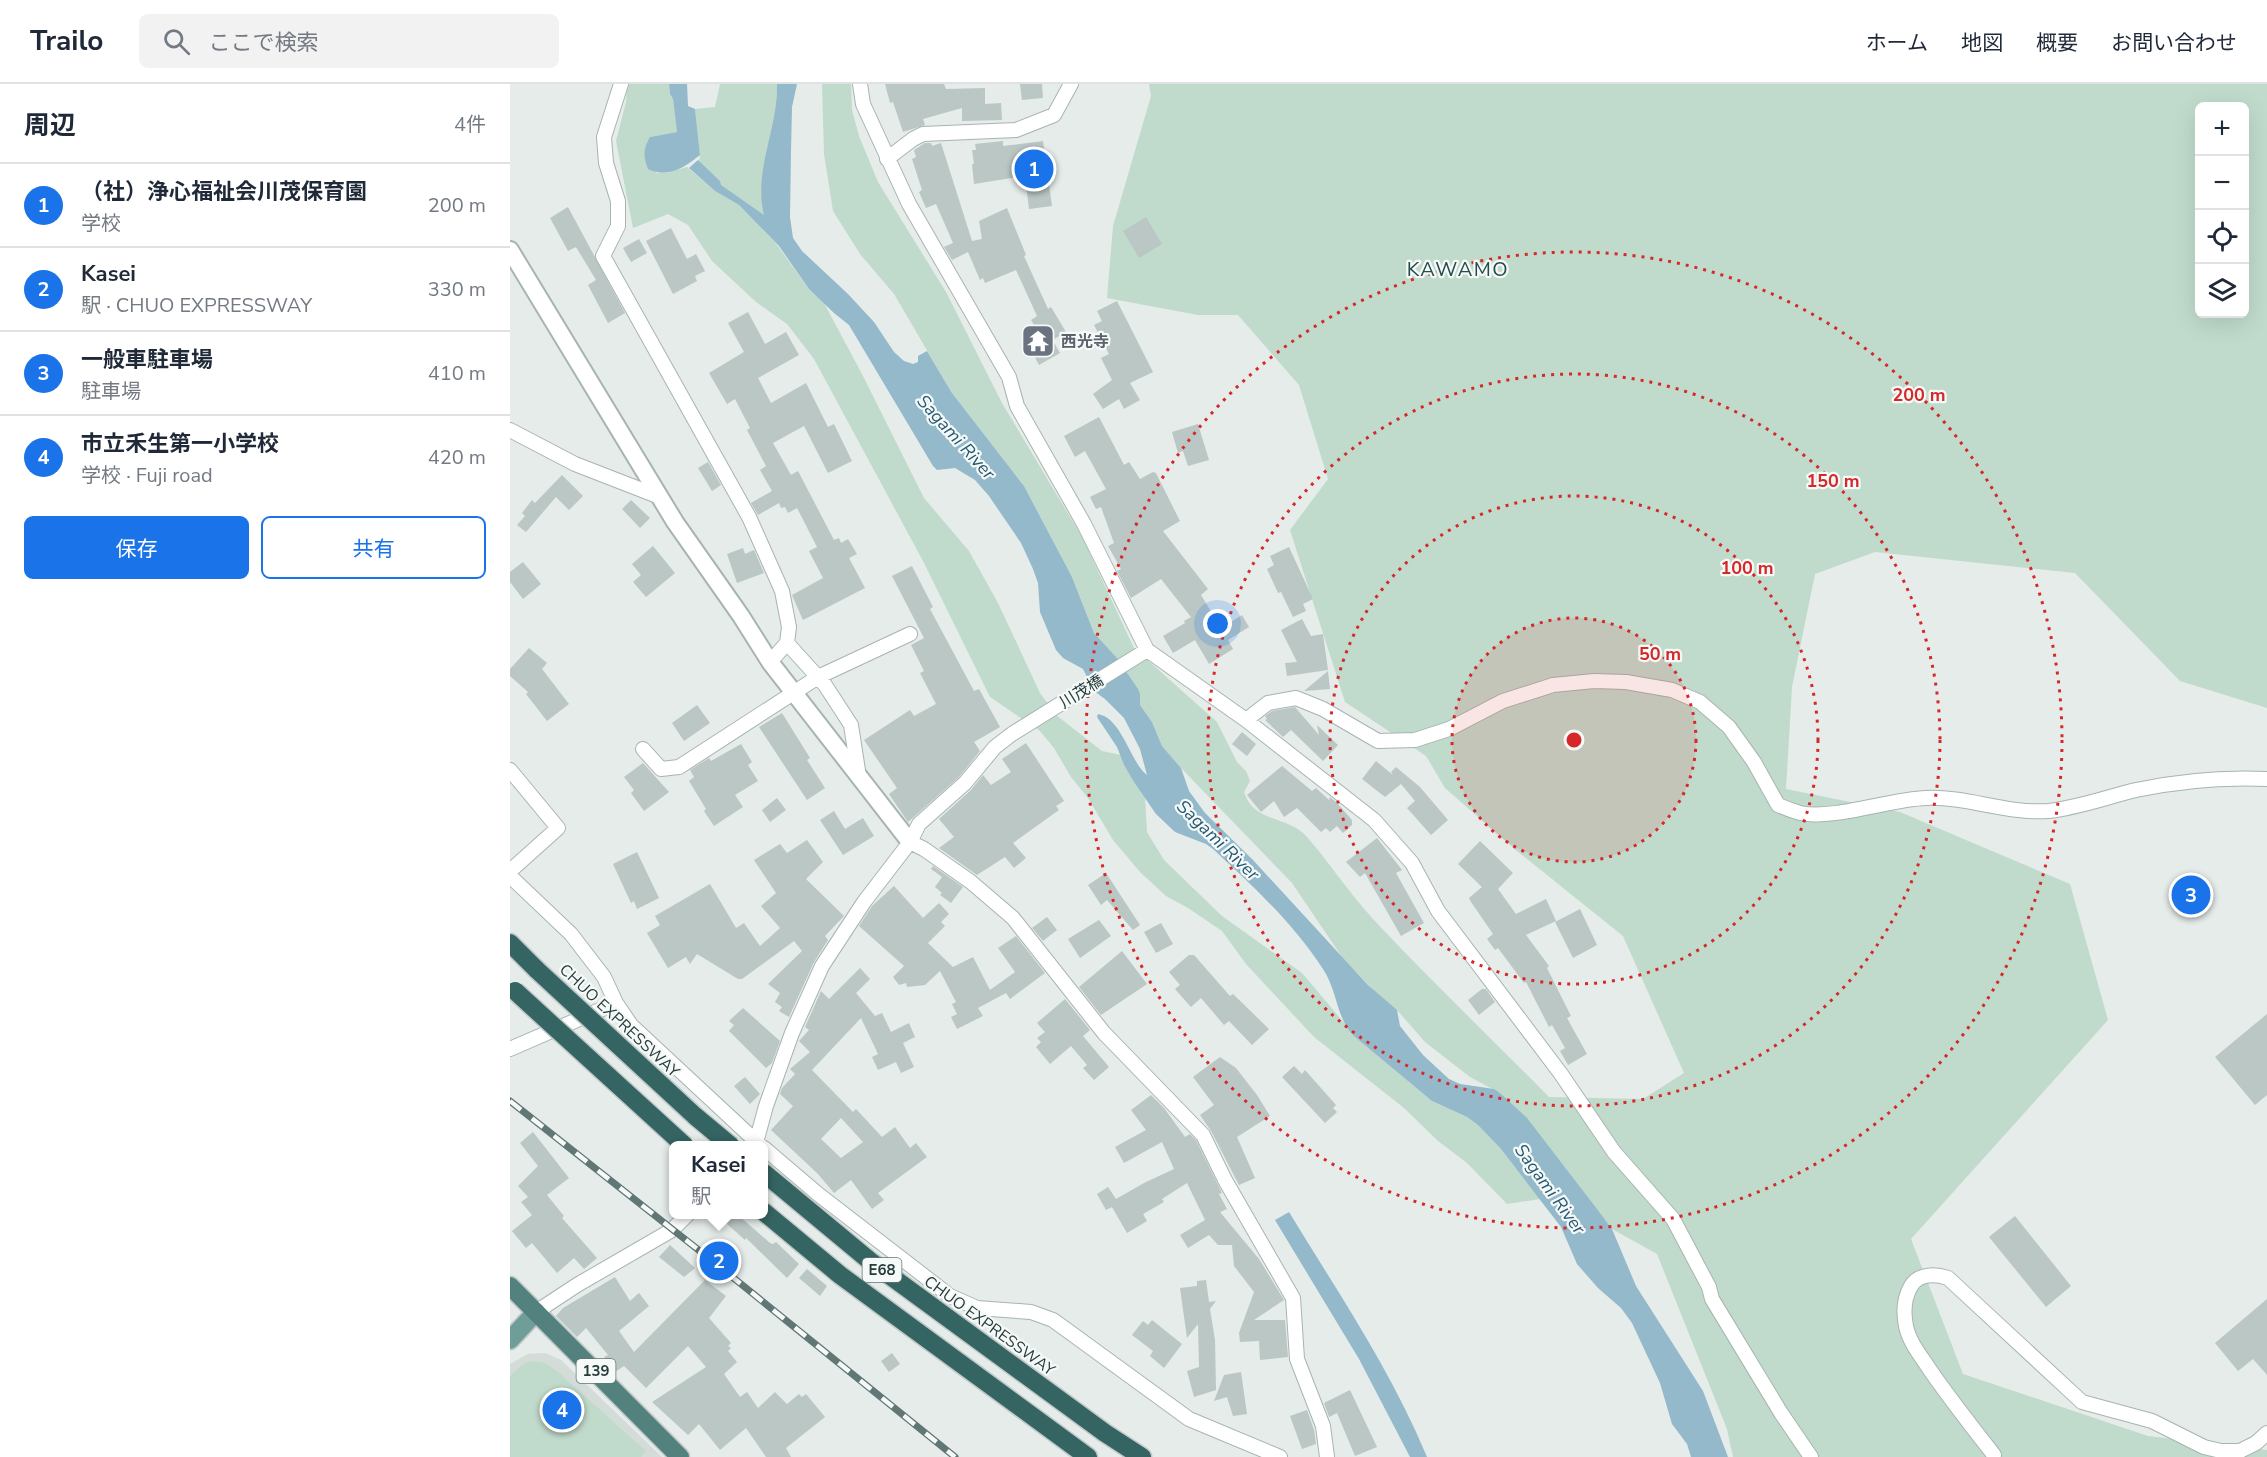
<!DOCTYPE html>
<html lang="ja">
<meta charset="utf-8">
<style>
body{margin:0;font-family:"Nunito Sans","Noto Sans JP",sans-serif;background:#f2f2f3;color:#1f2937}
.controls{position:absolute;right:18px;top:18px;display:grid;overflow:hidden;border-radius:9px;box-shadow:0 6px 24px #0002}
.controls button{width:54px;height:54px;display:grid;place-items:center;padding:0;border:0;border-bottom:2px solid #e0e1e3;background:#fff;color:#1f2937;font:30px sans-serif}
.you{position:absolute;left:708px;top:540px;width:21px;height:21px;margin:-15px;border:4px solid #fff;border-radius:50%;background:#1a73e8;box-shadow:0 0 0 9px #1a73e833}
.badge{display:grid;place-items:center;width:39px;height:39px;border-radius:50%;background:#1a73e8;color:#fff;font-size:20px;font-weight:700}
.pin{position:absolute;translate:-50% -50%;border:3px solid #fff;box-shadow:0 2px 6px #0006}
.popup{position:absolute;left:159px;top:1057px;width:99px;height:78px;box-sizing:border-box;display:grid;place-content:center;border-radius:9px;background:#fff;filter:drop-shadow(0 2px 4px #0005);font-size:20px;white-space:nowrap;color:#747a83}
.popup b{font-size:22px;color:#1f2937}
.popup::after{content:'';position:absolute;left:50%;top:100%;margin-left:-12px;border:12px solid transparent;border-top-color:#fff}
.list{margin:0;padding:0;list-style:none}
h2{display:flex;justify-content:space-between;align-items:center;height:78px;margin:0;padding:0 24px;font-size:26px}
h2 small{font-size:20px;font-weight:400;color:#747a83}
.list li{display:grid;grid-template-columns:39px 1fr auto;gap:18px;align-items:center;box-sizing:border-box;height:84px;padding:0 24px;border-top:2px solid #e0e1e3}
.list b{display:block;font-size:22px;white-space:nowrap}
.list p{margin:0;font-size:20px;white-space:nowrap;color:#747a83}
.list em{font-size:20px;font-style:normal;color:#747a83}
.actions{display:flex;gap:12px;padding:18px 24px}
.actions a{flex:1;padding:14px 0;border:2px solid #1a73e8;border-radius:9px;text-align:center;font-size:21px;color:#1a73e8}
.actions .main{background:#1a73e8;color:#fff}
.icon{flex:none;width:33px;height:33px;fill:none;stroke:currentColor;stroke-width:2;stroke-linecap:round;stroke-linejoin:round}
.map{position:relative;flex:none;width:1757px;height:1373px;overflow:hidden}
header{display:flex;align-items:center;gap:36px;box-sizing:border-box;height:84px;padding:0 30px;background:#fff;border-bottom:2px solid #e0e1e3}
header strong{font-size:28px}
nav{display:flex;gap:33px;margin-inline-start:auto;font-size:21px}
.search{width:420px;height:54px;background:#f2f2f3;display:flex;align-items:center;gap:15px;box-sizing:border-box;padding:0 21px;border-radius:9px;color:#747a83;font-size:22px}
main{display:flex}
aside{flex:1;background:#fff}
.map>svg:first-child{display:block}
</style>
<header>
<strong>Trailo</strong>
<div class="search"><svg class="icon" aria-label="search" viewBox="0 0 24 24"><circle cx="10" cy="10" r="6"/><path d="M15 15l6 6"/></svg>ここで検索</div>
<nav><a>ホーム</a><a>地図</a><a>概要</a><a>お問い合わせ</a></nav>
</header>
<main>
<aside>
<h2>周辺<small>4件</small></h2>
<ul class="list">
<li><span class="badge">1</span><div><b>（社）浄心福祉会川茂保育園</b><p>学校</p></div><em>200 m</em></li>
<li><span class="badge">2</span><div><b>Kasei</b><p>駅 · CHUO EXPRESSWAY</p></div><em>330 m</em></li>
<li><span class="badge">3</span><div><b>一般車駐車場</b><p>駐車場</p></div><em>410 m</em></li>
<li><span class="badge">4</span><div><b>市立禾生第一小学校</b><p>学校 · Fuji road</p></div><em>420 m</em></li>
</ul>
<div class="actions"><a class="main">保存</a><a>共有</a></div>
</aside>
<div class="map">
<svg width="1757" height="1373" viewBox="0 0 1757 1373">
<rect width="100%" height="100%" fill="#e5ecea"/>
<path fill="#d3dcd9" d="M35 1269 51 1276 152 1373H0V1280L18 1270Z"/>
<path fill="#c0dbcc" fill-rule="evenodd" d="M117 0H159L160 10 163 15 167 48 140 53 146 89H157L177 83 205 107 229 121 264 157 299 205 314 219 353 292 414 414 459 467 488 519 530 609 546 631 592 667 611 671 614 681 635 714 637 748 654 776 712 832 792 889 847 954 922 1017 957 1033 968 1041 991 1065 1030 1115 997 1120 957 1079 928 1057 894 1024 804 953 736 880 712 847 678 824 656 812 630 788 603 756 578 714 561 693 544 664 530 647 480 613 413 477 304 275 277 240 246 218 202 177 178 141 158 130 123 144 106 57 116 18Z
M210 0H267C268 45 243 87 255 132L210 101V97L189 78 190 71 185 25 205 23Z
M312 0H341L342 26 349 52 368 98 436 208 492 319 572 453 624 564 707 638 727 678 736 687 740 697 734 708C744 740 779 731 798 754 821 781 840 810 864 836 921 897 981 954 1039 1013L1133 1015 1174 989 1113 852 1007 767 935 704 916 672 835 618 780 446 818 395 789 301 728 231H688L597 214 603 142 641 12 639 0H1757V624L1670 597 1565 489 1365 468 1305 490 1282 603 1276 705 1390 728 1560 800 1598 936 1401 1155 1453 1290 1638 1352 1757 1366V1373H1223L1217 1345 1147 1170 1102 1145 1050 1077 990 1009 960 993 915 958 887 926 873 916 832 873 782 799 671 684 652 662 642 638 630 621V610L628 606 607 574 584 549 562 493 514 402 442 309 384 210 350 170 323 127 314 70ZM1690 22H1734V230H1690Z
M22 1277 35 1279 47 1287 136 1367 131 1373H0V1292L13 1280Z"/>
<path fill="#93b9cb" d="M159 0H177L178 22 185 25 190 71C175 83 158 95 138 85 133 72 133 65 140 53L167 48 163 15 160 10Z
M267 0H287L282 23 281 67 280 133 283 154 292 167 338 210 364 238 384 268 394 277 403 280 408 278V272L417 267 442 309 514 402 562 493 584 549 607 574 628 605 630 610V621L642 638 652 662 671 684 679 707 695 729 743 776 858 901 887 926 890 942 913 971 939 995 950 1000 984 1005 990 1009 1017 1034 1084 1121 1102 1145 1126 1202 1193 1307 1218 1373H1181L1177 1360 1162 1340 1150 1299 1122 1239 1111 1224 1088 1204 1067 1180 1051 1143 991 1065 968 1041 957 1033 922 1017 844 952C826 934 828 908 813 885 783 839 743 802 703 765L696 760 665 748 646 730 624 698 614 681 607 663 587 633 588 630C612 634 620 678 637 691L630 665 614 634 595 615 584 607 573 585 553 574 546 566 530 528 528 499 523 485 511 459 479 412 465 396 445 384 427 386 423 382 339 241 324 229 299 205 269 162 229 121 205 107 179 84 188 76 210 97 211 101 254 131C243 86 268 45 267 0Z
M779 1128C827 1207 881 1286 917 1373H900L849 1275 765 1136Z"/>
<path fill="#bac7c4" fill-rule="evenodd" d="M375 0H434L436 5 475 4V20L491 19 492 36 452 37V24L413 35 415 41 393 48 383 18 380 19Z
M510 0H532L533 14 512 16Z
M493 57V62L533 57 542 122 519 125 515 92 464 100 462 80H464L462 66H466L465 60Z
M415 59H421L422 62 431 59 462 157 472 155 469 137 497 124 516 171 514 172 538 225 541 223 556 248 536 260 521 236 527 232 506 186 475 199 473 194 470 196 458 168 442 176 434 163 443 159 426 120 416 124 409 108 412 106 402 75 406 73 404 66Z
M58 123 115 229 98 239 78 201 86 196 66 163 58 167 40 134Z
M636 133 652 160 629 174 613 147Z
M161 144 177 175 186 170 195 187 185 192 187 197 163 210 136 157Z
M129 155 137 169 121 178 113 164Z
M607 217 643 288 620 299 630 316 614 325 609 315 593 325 583 310 602 296 591 274 599 270 584 241 592 237 587 227Z
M238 228 255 260 276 248 289 271 248 294 261 319 296 299 318 343 324 340 342 377 318 389 294 342 263 359 281 391 288 387 324 456 329 454 331 459 338 455 347 470 339 474 355 504 293 536 282 511 313 494 299 467 307 463 287 424 278 429 275 423 271 424 269 419 248 431 241 419 262 407 250 386 256 382 237 346 240 344 225 315 217 320 199 289 234 268 218 239Z
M543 257 550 269 529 281 522 268Z
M589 333 614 381 619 378 630 395 643 388 646 389 670 437 653 447 698 505 691 511 711 544 732 531 739 543 718 556 723 565 699 580 685 556 663 569 653 552 675 539 674 537 681 533 651 495 621 514 607 487 611 485 598 462 604 459 591 423 586 425 580 413 596 405 575 367 565 373 554 352Z
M688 340 699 376 678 382 673 367 668 369 662 348Z
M198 378 211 401 202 407 188 384Z
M52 391 73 412 59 426 46 413 16 448 7 441 15 432 12 429 22 416 25 419Z
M121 416 140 434 130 444 112 425Z
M143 462 165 489 136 513 123 498 131 491 122 480Z
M779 463 803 515 793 520 796 527 783 533 771 508 768 509 757 485 764 481 760 472Z
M233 464 235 470 244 466 254 489 227 499 217 470Z
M13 478 31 500 13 515 0 498V488Z
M402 482 423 523 420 525 464 607 469 605 490 643 464 658 470 667 449 693 398 738 379 710 387 704 354 656 400 626 404 632 426 620 410 589 414 587 401 561 414 554 382 492Z
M792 535 801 552 813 550 818 586 777 592 775 579 787 578 771 546Z
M19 564 37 579 32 585 59 620 37 637 16 610 18 608 0 592V585Z
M818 587 820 605 794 607Z
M187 621 200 639 174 657 162 639Z
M785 623 809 651 807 641 828 661 813 677 781 646 773 653 755 636 757 635 755 632 762 627Z
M272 629 300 674 297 676 315 704 297 716 249 643Z
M732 648 746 660 737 672 722 660Z
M516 659 554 717 546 722 549 726 503 759 516 774 504 784 495 773 467 791 429 764 444 753 429 735 461 706 473 691 481 701 501 688 492 675Z
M231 660 242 678 238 681 248 697 225 711 233 723 204 742 194 727 196 725 179 697 184 693 180 686 199 674 201 677Z
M866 677 883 691 881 688 886 683 910 703 938 736 921 751 897 724 905 717 891 700 875 713 852 695Z
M133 679 159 708 134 727 121 709 124 706 114 693Z
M772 682 802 707 806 704 819 716 820 713 827 719 842 736V741L833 749 827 742 820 748 816 744 811 748 787 724 774 733 764 717 751 728 737 711Z
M267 714 276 726 260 738 252 726Z
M324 727 335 745 353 734 364 752 333 771 310 736Z
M867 754 892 786 886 789 914 839 891 852 855 789 850 793 836 778Z
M297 756 313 778 296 795 334 832 315 852 318 856 304 878 279 933 269 927 272 923 265 918 270 909 258 900 292 867 284 857 232 895H228L187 870 180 880 176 873 158 884 137 849 150 841 145 832 200 800 226 844 234 839 250 862 270 844 251 822 266 809 244 776 270 760 277 769Z
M970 757 1003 789 988 805 1006 830 1036 815 1046 837 1016 851 1039 882 1037 884 1061 932 1057 934 1077 970 1058 981 1050 967 1055 964 1042 941 1039 943 1016 898 1014 899 988 864 985 866 977 855 983 850 961 818 959 814 972 803 948 780Z
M127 768 149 814 127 825 124 817 121 819 103 780Z
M423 782 453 803 441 819 430 811 432 809 425 803 432 793 421 785Z
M596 789 630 841 623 846 597 816 591 821 578 801Z
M384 802 413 834 429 819 439 830 431 838 435 842 418 859 443 883 463 873 480 906 505 888 488 864 506 852 535 889 500 915 496 909 468 924 473 932 447 945 441 933 447 930 442 920 446 918 430 887 415 901 397 903 396 899 389 901 383 893 394 882 349 842 362 822Z
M1070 825 1087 861 1063 874 1045 838Z
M537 833 547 846 533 857 522 844Z
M589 836 601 852 570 874 558 855Z
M651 839 663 860 646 869 634 848Z
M612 867 637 900 591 931 569 903Z
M679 871H684L720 912 723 910 759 945 742 961 719 937 714 941 691 914 681 923 665 905 670 901 659 888Z
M350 884 360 895 346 909 365 932 372 929 381 948 399 939 405 953 393 959 404 983 391 989 386 978 368 986 362 973 368 970 351 934 302 986 343 1028 346 1025 372 1053 385 1043 400 1064 406 1059 417 1073 368 1109 374 1116 362 1125 341 1096 324 1109 308 1090 261 1046 283 1022 270 1010 272 1004 285 990 280 985 300 968 289 957 299 946 295 943 311 907 319 915ZM331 1034 353 1058 331 1074 311 1055Z
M972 905H976L985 918 969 931 958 916Z
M555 915 580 946 573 952 599 983 584 996 573 984 577 981 561 962 540 980 526 963 531 958 527 954 535 948 527 939Z
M233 924 270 957 262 979 256 984 219 947 224 941 219 937Z
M1757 930V1011L1745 1021 1705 973Z
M710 973 726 984 747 1011 760 1032 727 1053 745 1094 729 1101 701 1047 690 1031 704 1021 683 993Z
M784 982 792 990 795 986 826 1021 823 1024 827 1028 815 1039 772 993Z
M235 993 250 1010 240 1020 224 1002Z
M641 1011 654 1024 675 1053 680 1050 686 1056 712 1109 709 1110 717 1125 710 1128 749 1175 774 1216 744 1236H775L778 1273 750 1276 749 1257 730 1258 729 1249 744 1208 724 1182 722 1161H708L699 1151 678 1164 670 1151 695 1136 677 1099 652 1115 654 1118 633 1130 637 1137 617 1149 602 1123 596 1126 587 1110 598 1103 606 1115 634 1099 664 1085 652 1058 614 1079 605 1063 636 1046 621 1026Z
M23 1048 59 1094 37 1111 54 1132 52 1134 87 1174 74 1185 64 1174 47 1189 22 1159 16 1164 2 1147 22 1131 11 1118 18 1113 8 1102 28 1082 10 1059Z
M207 1131H228L260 1159 263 1160 266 1158 289 1180 277 1194 236 1154 235 1156Z
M1505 1132 1561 1202 1536 1223 1479 1153Z
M160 1161 185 1184 174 1193 149 1173Z
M297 1185 317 1202 310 1212 289 1194Z
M105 1193 120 1217 129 1209 139 1222 109 1247 124 1268 195 1196 216 1212 199 1234 221 1259 218 1262 221 1264 218 1267 227 1278 214 1290 230 1313 237 1308 248 1324 265 1308 277 1320 289 1310 292 1313 296 1310 315 1333 276 1364 281 1373H256L236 1344 210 1366 189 1340 178 1351 142 1318 196 1283 178 1262 136 1304 114 1282 105 1288 94 1273 98 1271 76 1244 67 1253 46 1232 53 1224Z
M696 1196 699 1218 706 1217 700 1225 705 1256 706 1306 684 1313 677 1287 689 1283 688 1240 677 1254 670 1204 687 1202V1197Z
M1757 1215V1291L1743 1275 1728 1287 1705 1259Z
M642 1236 672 1260 654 1284 640 1272 643 1267 622 1251 633 1237 638 1241Z
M382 1269 390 1280 379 1288 371 1277Z
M731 1288 737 1330 723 1332 717 1313 704 1317 714 1291Z
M840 1306 867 1363 845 1372 827 1329 819 1333 814 1319Z
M797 1326 804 1346 806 1360 792 1365 780 1332Z"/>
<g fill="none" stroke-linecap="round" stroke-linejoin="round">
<g stroke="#a8b4b2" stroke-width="16">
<path id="minor" d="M111 0 94 53 96 79 108 117V142L93 172 239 433 272 507 279 543 277 559 260 578
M350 0 353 20 399 120 499 293 507 322 574 440 637 566 736 636 864 736 902 779 928 827 1051 990 1104 1068 1163 1135 1199 1203 1202 1215 1271 1329 1301 1373
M377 75 403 55 413 50 506 46 544 31 561 0
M0 346 65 380 150 413
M277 559 315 601 341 641 349 693
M736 636 758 619 786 614 813 625 868 657 905 656 939 645 993 617 1043 601 1084 597 1116 598 1162 606 1190 618 1219 643 1244 678 1268 721C1275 724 1283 727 1290 729 1324 736 1380 715 1416 714 1457 712 1496 730 1538 727 1567 724 1597 713 1626 706 1669 697 1713 693 1757 695
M133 665 151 685 169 683 308 593 400 550
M0 686 48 744 0 787
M400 758 414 765 461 798 503 834 594 949 693 1051 715 1096 783 1214 787 1275 813 1342 817 1373
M0 792 61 850 94 893 106 919 121 941 251 1062
M0 965 106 919
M245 1062 256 1022 282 949 312 882 354 818 400 758 409 740 455 699 485 663 502 650 637 566
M254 1064 308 1110 440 1212 467 1224 521 1228 543 1236 679 1335 770 1373
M26 1228 67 1201 162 1146 178 1130
M1484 1371C1462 1343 1440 1315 1420 1286 1411 1272 1399 1258 1396 1242 1393 1227 1394 1214 1401 1202 1409 1189 1426 1190 1438 1194L1572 1318 1642 1337 1694 1363 1711 1367H1730L1746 1359 1757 1349"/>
</g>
<g stroke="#a8b4b2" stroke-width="20">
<path id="tertiary" d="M0 166 165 438 231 532 260 578 400 758"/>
</g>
<g stroke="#c2c8c8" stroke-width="21">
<path id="primary" d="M0 1256 26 1228"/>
</g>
<g stroke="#c2c8c8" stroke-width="21">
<path id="trunk" d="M0 1202 170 1373"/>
</g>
<g stroke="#c2c8c8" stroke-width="21">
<path id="motorway" d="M0 859 27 886
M254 1089 360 1177 595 1349 632 1373
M254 1128 330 1191 578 1373"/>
</g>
<use href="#minor" stroke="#fff" stroke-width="14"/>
<use href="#tertiary" stroke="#fff" stroke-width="16"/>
<use href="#primary" stroke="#6f9d98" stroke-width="18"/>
<use href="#trunk" stroke="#52817e" stroke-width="18"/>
<use href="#motorway" stroke="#356563" stroke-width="18"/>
<g stroke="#617775" stroke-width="7">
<path id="rail" d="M0 1017 205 1179 445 1373"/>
</g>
<use href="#rail" stroke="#f5f9f8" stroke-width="4.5" stroke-dasharray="14" stroke-linecap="butt"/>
<g stroke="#c2c8c8" stroke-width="21" stroke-linecap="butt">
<path id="motorway-bridge" d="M27 886 185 1032 221 1062
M5 907 175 1062"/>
</g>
<use href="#motorway-bridge" stroke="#356563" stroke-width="18"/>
</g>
<circle cx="1064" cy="656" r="122" fill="#d62828" fill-opacity=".12"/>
<g fill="none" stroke="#d62828" stroke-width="3" stroke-dasharray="3 6">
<circle cx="1064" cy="656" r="122"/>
<circle cx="1064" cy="656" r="244"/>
<circle cx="1064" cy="656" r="366"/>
<circle cx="1064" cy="656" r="488"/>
</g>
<defs>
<g id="temple-square" transform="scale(1.725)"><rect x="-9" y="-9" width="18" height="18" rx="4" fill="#6b7280" stroke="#f5f9f8"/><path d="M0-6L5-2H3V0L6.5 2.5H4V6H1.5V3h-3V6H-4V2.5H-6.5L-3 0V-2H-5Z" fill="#fff"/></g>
</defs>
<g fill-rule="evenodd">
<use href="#temple-square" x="528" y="257"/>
</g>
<g text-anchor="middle" stroke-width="4.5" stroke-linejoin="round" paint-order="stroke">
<g fill="#f5f9f8" stroke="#647573" stroke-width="1.5">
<rect x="352.5" y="1174" width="39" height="24" rx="4.5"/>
<rect x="66.5" y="1275" width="39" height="24" rx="4.5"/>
</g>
<g font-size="15" font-weight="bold" fill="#263c3a">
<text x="372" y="1191">E68</text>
<text x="86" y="1292">139</text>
</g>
<g font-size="16" font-weight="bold" fill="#5b616d" stroke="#f5f9f8" text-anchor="start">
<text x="551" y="263">西光寺</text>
</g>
<g font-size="16" fill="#263c3a" stroke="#f5f9f8">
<text transform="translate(571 607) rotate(-32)" y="6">川茂橋</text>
<text transform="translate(110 936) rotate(43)" y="6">CHUO EXPRESSWAY</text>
<text transform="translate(480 1241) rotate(36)" y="6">CHUO EXPRESSWAY</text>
</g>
<g font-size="18" font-style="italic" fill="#275972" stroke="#f5f9f8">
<text transform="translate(446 353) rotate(48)" y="6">Sagami River</text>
<text transform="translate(708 756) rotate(44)" y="6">Sagami River</text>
<text transform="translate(1040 1105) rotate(54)" y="6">Sagami River</text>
</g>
<g font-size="20" letter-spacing="1.5" fill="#244c49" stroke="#f5f9f8">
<text x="948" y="192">KAWAMO</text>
</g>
</g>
<circle cx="1064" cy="656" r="9" fill="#d62828" stroke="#f5f9f8" stroke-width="3"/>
<g font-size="18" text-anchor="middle" font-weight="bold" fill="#d62828" stroke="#f5f9f8" stroke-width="4.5" stroke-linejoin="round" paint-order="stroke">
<text x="1409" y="317">200 m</text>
<text x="1323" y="403">150 m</text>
<text x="1237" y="490">100 m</text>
<text x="1150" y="576">50 m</text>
</g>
</svg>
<div class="controls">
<button>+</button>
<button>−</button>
<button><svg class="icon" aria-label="locate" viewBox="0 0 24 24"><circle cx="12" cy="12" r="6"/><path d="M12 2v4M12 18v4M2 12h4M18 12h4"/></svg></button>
<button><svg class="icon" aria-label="layers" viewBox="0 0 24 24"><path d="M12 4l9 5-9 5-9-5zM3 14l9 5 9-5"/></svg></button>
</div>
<div class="you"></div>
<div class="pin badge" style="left:524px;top:85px">1</div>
<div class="pin badge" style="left:209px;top:1177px">2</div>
<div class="popup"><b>Kasei</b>駅</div>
<div class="pin badge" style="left:1681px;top:811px">3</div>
<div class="pin badge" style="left:52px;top:1326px">4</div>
</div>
</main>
